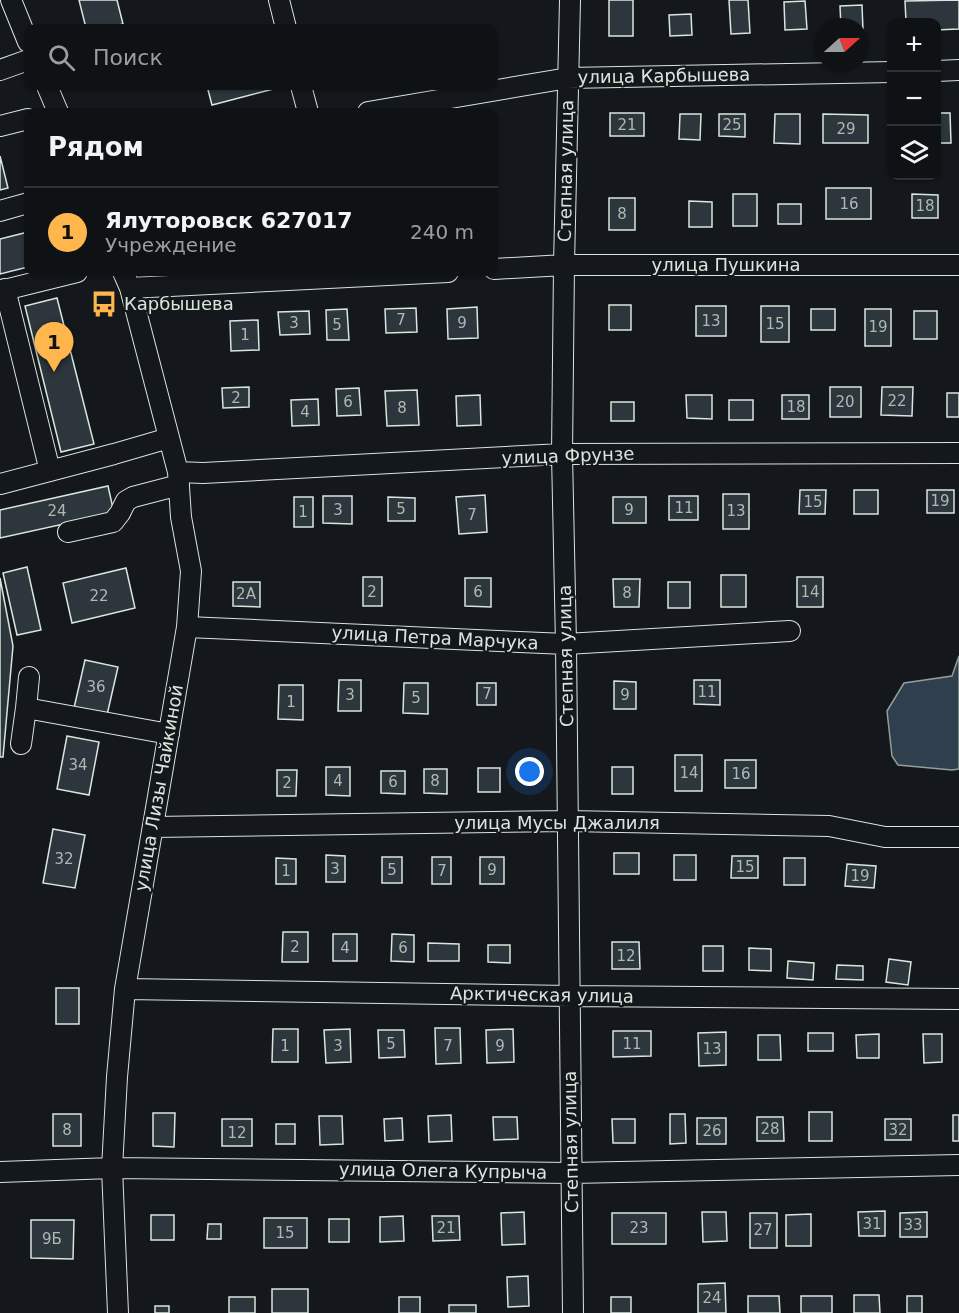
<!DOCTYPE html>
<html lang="ru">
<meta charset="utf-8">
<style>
body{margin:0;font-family:"DejaVu Sans",sans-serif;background:#1d2022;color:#f1f3f6}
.controls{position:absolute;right:18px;top:18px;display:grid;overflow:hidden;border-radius:12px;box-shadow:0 2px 4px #0004}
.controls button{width:54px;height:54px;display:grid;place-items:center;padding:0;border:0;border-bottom:2px solid #2f3234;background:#0f1215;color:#f1f3f6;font:30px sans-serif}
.compass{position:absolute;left:815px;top:18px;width:54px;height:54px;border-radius:50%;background:#0f1215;box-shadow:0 2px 4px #0004;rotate:69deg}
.you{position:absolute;left:530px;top:772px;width:21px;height:21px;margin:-15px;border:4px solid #fff;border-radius:50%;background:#1a73e8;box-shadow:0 0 0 9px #1a73e833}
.badge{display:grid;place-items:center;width:39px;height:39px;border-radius:50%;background:#ffb74d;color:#111;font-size:20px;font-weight:700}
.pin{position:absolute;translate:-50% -50px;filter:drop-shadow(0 2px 3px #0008)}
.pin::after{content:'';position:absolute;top:32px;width:21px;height:18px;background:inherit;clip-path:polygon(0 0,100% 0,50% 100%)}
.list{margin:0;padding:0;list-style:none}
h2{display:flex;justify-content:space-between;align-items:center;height:78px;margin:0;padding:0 24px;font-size:26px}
h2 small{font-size:20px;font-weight:400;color:#9b9ea0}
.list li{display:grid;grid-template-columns:39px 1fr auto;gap:18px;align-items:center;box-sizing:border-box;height:90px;padding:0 24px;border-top:2px solid #2f3234}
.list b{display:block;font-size:22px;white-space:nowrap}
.list p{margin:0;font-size:20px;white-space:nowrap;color:#9b9ea0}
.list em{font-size:20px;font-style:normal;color:#9b9ea0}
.icon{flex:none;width:33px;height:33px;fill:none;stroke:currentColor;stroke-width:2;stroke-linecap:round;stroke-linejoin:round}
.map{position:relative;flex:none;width:959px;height:1313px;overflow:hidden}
.search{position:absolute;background:#0f1215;box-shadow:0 2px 4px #0004;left:24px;top:24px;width:474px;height:66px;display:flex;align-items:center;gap:15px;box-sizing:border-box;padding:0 21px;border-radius:12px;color:#9b9ea0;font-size:22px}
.panel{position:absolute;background:#0f1215;box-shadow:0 2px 4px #0004;left:24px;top:108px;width:474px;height:168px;border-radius:12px}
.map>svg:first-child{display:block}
</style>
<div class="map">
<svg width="959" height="1313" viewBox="0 0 959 1313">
<rect width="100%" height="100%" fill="#14181c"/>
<path fill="#2f3f4d" stroke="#939e99" stroke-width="1.5" d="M959 656V769L952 770 898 765 892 756 887 711 904 683 952 676Z"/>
<path fill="#2c363c" stroke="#d8e6dc" stroke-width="1.5" d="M79 0H117L123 24 105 28H86Z
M609 0H633V36H609Z
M729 0H748L750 33 731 34Z
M959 0V29L936 30V22H906L905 1Z
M805 1 807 29 785 30 784 2Z
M862 5 863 30H860V27H841L840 6Z
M691 14 692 35 670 36 669 15Z
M207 86H280L281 87 212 105Z
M610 113H644V136H610Z
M936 113H950L951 143H936Z
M680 114H701L700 140 679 139Z
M719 114H745V137L719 136Z
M775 114H800V144L774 143Z
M823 114 868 115V143H823Z
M0 156 8 188 0 190Z
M826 188H871V219H826Z
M733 194H757V226H733Z
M912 194 938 195V218H912Z
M609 198H635V230H609Z
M689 201 712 202V227H689Z
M778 204H801V224H778Z
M28 232V267L0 274V239Z
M57 298 94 444 61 452 25 306Z
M609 305H631V330H609Z
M696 306H726V336H696Z
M761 306H789V342H761Z
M477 307 478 338 448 339 447 309Z
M416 308 417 332 386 333 385 309Z
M347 309 349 340H327L326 310Z
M811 309H835V330H811Z
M865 309H891V346H865Z
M309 311 310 334 280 335 278 312Z
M914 311H937V339H914Z
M258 320 259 350 231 351 230 321Z
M249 387V407L223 408 222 388Z
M830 387H861V417H830Z
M882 387H913L912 416 881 415Z
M359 388 361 415 337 416 336 389Z
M417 390 419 425 387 426 385 391Z
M947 393H959V417H947Z
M480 395 481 425 457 426 456 396Z
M686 395H712V419L687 418Z
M782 395H809V419H782Z
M318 399 319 425 292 426 291 400Z
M729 400H753V420H729Z
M611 402H634V421H611Z
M108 486 114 513 0 538V510Z
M800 490H826L825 514H799Z
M854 490H878V514H854Z
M927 490H954V513H927Z
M723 494H749V529H723Z
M485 495 487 532 459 534 456 497Z
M323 496H352V524L323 523Z
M669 496H698V520H669Z
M294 497H313V527H294Z
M388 497 415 498V521H388Z
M613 497H646V523H613Z
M27 567 41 630 17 635 3 573Z
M126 568 135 608 72 623 63 583Z
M721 575H746V607H721Z
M363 577H382V606H363Z
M797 577H823V607H797Z
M0 578 13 646 3 757H0Z
M465 578H491V607L465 606Z
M613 579H640L639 607H614Z
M233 582H260V607L233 606Z
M668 582H690V608H668Z
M85 660 118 667 107 715 74 708Z
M339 680H361V711H338Z
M694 680H720V705L694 704Z
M614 681 636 682V709H614Z
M404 683H428V714L403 713Z
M477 683H496V705H477Z
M279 685H303V720L278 719Z
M67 736 99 742 89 795 57 789Z
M675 755H702V791H675Z
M725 760H756V788H725Z
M326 767H350V796L326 795Z
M612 767H633V794H612Z
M478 768H500V792H478Z
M424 769H447V794L424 793Z
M277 770H297L296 796H277Z
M381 771H405V794L381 793Z
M53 829 85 835 75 888 43 883Z
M614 853H639V874H614Z
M326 855 345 856V882H326Z
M674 855H696V880H674Z
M732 856H758V878H731Z
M382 857H402V883H382Z
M432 857H451V884H432Z
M480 857H504V884H480Z
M276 858 296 859V884H276Z
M784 858H805V885H784Z
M847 864 876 866 874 888 845 886Z
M283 932H308V962H282Z
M333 934H357V961H333Z
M392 934 414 935V962L391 961Z
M612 942H639L640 969H612Z
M428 943 459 944V961H428Z
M488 945H510V963L488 962Z
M703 946H723V971H703Z
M749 948 771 949V971L749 970Z
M889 959 911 962 908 985 886 982Z
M788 961 814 963 813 980 787 978Z
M837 965 863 966V980L836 979Z
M56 988H79V1024H56Z
M435 1028H460L461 1063 436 1064Z
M273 1029H298V1062H272Z
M350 1029 351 1062 326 1063 324 1030Z
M513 1029 514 1062 487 1063 486 1030Z
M378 1030H404L405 1057 379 1058Z
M613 1031H651V1056L613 1057Z
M726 1032V1065L699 1066 698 1033Z
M808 1033H833V1051H808Z
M879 1034V1058H857L856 1035Z
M923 1034H942V1062L924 1063Z
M758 1035H780L781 1060H758Z
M809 1112H832V1141H809Z
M153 1113H175L174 1147 153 1146Z
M53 1114H81V1146H53Z
M670 1114H685L686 1143 670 1144Z
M451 1115 452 1141 429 1142 428 1116Z
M953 1115H959V1141H953Z
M319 1116H342L343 1144 320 1145Z
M493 1117H517L518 1139 494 1140Z
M757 1117H783L784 1141H757Z
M402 1118 403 1140 385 1141 384 1119Z
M697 1118H726V1144H697Z
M222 1119H252V1146H222Z
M612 1119H635V1143H613Z
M885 1119H911V1140H885Z
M276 1124H295V1144H276Z
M885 1211V1236H859L858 1212Z
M524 1212 525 1244 502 1245 501 1213Z
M702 1212H726L727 1241 703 1242Z
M927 1212V1237H900V1213Z
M612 1213H666V1244H612Z
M750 1213H777V1248H750Z
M811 1214V1246H786V1215Z
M151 1215H174V1240H151Z
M403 1216 404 1241 380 1242V1217Z
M432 1216H459L460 1240 433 1241Z
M264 1218H307V1248H264Z
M329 1219H349V1242H329Z
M31 1220H74L73 1259 31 1258Z
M208 1224H221V1239H207Z
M528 1276 529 1306 508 1307 507 1277Z
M725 1283 726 1313H698V1284Z
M272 1289H308V1313H272Z
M854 1295H879L880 1313H854Z
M748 1296H779L780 1313H748Z
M801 1296H832V1313H801Z
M907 1296H922V1313H907Z
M229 1297H255V1313H229Z
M399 1297H420V1313H399Z
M611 1297H631V1313H611Z
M449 1305H476V1313H449Z
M155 1306H169V1313H155Z"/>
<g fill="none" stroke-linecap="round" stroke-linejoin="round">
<g stroke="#d8e6dc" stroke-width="22">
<path id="minor" d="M11 0 28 42
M279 0 286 28
M570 0 564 265 562 454 566 644 573 1313
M0 70 28 60
M936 71 959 70
M47 86 58 112
M301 86 308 112
M368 112 568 78 892 72
M0 126 28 119
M0 211 28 203
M494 269 564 265H959
M130 288 448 272
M5 289 50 471
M0 291 77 272
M178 472 203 473 562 454 959 453
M0 484 114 454 169 438
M68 532 113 522 120 513 126 501 133 497 179 485
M187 627 566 644 790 631
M26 708 29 677
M21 744 26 708 169 734
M153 827 568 821 829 826 885 837H959
M125 989 569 996 959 999
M0 1172 112 1168 572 1173 959 1165
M118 1313 112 1168 117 1077 125 989 187 627 191 571 181 517 178 472 130 288 123 272"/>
</g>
<use href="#minor" stroke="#14181c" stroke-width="20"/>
</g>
<defs>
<g id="bus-bare" transform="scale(2.07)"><path d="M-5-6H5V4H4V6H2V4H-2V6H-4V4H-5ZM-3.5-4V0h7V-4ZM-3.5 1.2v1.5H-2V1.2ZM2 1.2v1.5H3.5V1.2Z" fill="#ffb74d" stroke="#14181c" stroke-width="2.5" paint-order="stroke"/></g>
</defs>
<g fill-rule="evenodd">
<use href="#bus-bare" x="104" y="304"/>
</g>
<g text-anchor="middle" stroke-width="4.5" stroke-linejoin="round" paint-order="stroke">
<g font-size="15" fill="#adbab4">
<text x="627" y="130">21</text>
<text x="732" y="130">25</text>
<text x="846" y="134">29</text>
<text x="849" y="209">16</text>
<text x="925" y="211">18</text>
<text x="622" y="219">8</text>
<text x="401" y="325">7</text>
<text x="711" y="326">13</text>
<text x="294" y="328">3</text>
<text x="462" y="328">9</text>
<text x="775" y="329">15</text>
<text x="337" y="330">5</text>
<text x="878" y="332">19</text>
<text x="245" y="340">1</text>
<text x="236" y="403">2</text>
<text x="897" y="406">22</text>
<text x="348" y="407">6</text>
<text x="845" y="407">20</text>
<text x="796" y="412">18</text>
<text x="402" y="413">8</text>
<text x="305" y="417">4</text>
<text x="940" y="506">19</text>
<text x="813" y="507">15</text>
<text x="684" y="513">11</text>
<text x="401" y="514">5</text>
<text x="338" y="515">3</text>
<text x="629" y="515">9</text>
<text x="57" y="516">24</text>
<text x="736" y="516">13</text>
<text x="303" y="517">1</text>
<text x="472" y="520">7</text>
<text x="372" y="597">2</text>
<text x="478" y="597">6</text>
<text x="810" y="597">14</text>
<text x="627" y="598">8</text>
<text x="246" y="599">2А</text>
<text x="99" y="601">22</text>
<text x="96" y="692">36</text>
<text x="707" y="697">11</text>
<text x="487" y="699">7</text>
<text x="350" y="700">3</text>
<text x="625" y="700">9</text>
<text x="416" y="703">5</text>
<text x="291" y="707">1</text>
<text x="78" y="770">34</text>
<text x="689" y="778">14</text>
<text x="741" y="779">16</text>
<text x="338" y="786">4</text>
<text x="435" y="786">8</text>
<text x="393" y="787">6</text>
<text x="287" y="788">2</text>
<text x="64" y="864">32</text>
<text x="745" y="872">15</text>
<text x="335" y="874">3</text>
<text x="392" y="875">5</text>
<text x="492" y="875">9</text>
<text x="286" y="876">1</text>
<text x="442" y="876">7</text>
<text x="860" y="881">19</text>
<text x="295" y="952">2</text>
<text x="345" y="953">4</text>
<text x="403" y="953">6</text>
<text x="626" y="961">12</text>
<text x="391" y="1049">5</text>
<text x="632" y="1049">11</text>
<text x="285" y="1051">1</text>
<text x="338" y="1051">3</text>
<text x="448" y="1051">7</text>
<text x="500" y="1051">9</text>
<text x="712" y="1054">13</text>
<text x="770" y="1134">28</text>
<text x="67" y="1135">8</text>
<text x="898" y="1135">32</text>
<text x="712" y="1136">26</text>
<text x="237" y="1138">12</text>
<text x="872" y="1229">31</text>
<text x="913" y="1230">33</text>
<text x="446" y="1233">21</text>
<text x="639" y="1233">23</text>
<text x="763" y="1235">27</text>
<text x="285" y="1238">15</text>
<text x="52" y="1244">9Б</text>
<text x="712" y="1303">24</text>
</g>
<g font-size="18" fill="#d8e6dc" stroke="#14181c">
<text transform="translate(664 76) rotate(-1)" y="6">улица Карбышева</text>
<text transform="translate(566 171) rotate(-89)" y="6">Степная улица</text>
<text x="726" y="271">улица Пушкина</text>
<text transform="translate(568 456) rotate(-2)" y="6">улица Фрунзе</text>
<text transform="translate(435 638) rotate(3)" y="6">улица Петра Марчука</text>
<text transform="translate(566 656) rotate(-91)" y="6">Степная улица</text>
<text transform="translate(159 788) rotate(-80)" y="6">улица Лизы Чайкиной</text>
<text x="557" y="829">улица Мусы Джалиля</text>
<text transform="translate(542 995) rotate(1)" y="6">Арктическая улица</text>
<text transform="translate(571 1142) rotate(-91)" y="6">Степная улица</text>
<text transform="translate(443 1171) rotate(1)" y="6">улица Олега Купрыча</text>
</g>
<g font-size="18" fill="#d8e6dc" stroke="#14181c" text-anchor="start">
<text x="124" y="310">Карбышева</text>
</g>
</g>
</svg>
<div class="controls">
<button>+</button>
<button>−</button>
<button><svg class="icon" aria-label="layers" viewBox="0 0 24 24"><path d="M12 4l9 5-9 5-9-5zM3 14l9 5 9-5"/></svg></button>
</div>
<svg class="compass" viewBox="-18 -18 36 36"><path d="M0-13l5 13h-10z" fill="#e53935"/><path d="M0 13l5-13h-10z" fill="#9b9ea0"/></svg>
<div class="you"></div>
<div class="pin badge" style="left:54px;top:372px">1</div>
<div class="search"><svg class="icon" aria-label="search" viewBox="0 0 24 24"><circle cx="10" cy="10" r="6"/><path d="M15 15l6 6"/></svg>Поиск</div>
<section class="panel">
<h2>Рядом<small></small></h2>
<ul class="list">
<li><span class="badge">1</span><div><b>Ялуторовск 627017</b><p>Учреждение</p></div><em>240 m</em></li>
</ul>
</section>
</div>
